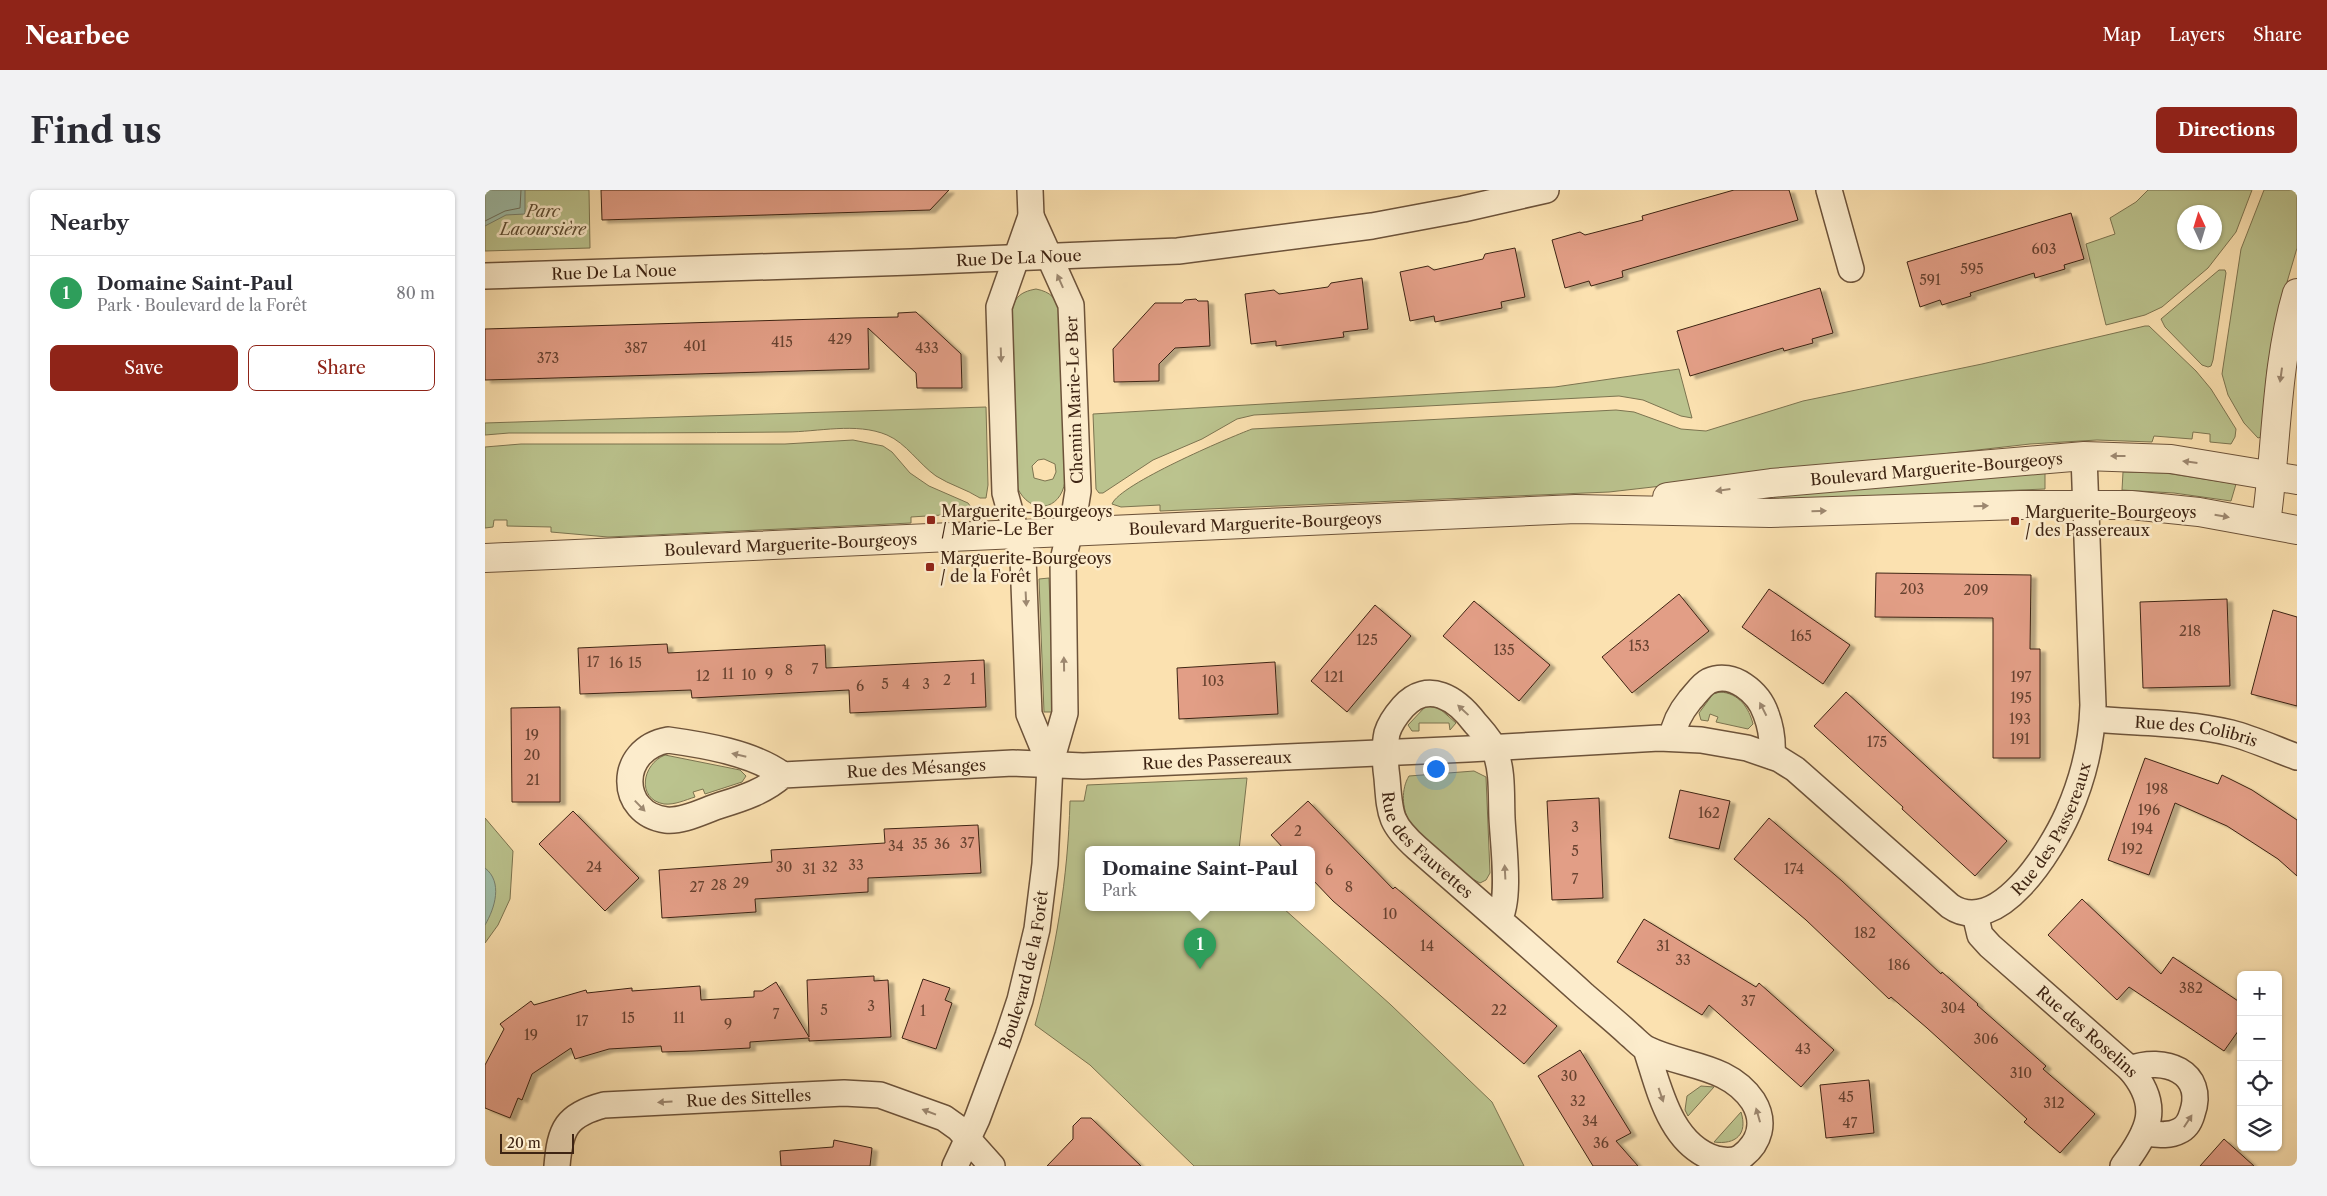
<!DOCTYPE html>
<meta charset="utf-8">
<style>
body{margin:0;font-family:"Libre Caslon Text",serif;background:#f2f2f3;color:#2b2b33}
.controls{position:absolute;right:15px;bottom:15px;display:grid;overflow:hidden;border-radius:8px;box-shadow:0 1px 4px #0004}
.controls button{width:45px;height:45px;display:grid;place-items:center;padding:0;border:0;border-bottom:1px solid #e1e1e2;background:#fff;color:#2b2b33;font:25px sans-serif}
.compass{position:absolute;left:1692px;top:15px;width:45px;height:45px;border-radius:50%;background:#fff;box-shadow:0 1px 4px #0004;rotate:356deg}
.scale{position:absolute;left:15px;bottom:12px;width:74px;box-sizing:border-box;padding-left:5px;border:2px solid #3e2413;border-top:0;font-size:14px;line-height:18px;white-space:nowrap;color:#3e2413;-webkit-text-stroke:4px #fceccc;paint-order:stroke}
.you{position:absolute;left:950px;top:578px;width:18px;height:18px;margin:-12px;border:4px solid #fff;border-radius:50%;background:#1a73e8;box-shadow:0 0 0 8px #1a73e833}
.badge{display:grid;place-items:center;width:32px;height:32px;border-radius:50%;background:#8f2418;color:#fff;font-size:16px;font-weight:700}
.pin{position:absolute;translate:-50% -41px;filter:drop-shadow(0 1px 2px #0008)}
.pin::after{content:'';position:absolute;top:26px;width:18px;height:15px;background:inherit;clip-path:polygon(0 0,100% 0,50% 100%)}
.popup{position:absolute;left:600px;top:656px;width:230px;height:65px;box-sizing:border-box;display:grid;place-content:center;border-radius:8px;background:#fff;filter:drop-shadow(0 1px 4px #0005);font-size:16px;white-space:nowrap;color:#7c7c81}
.popup b{font-size:19px;color:#2b2b33}
.popup::after{content:'';position:absolute;left:50%;top:100%;margin-left:-10px;border:10px solid transparent;border-top-color:#fff}
.list{margin:0;padding:0;list-style:none}
h2{display:flex;justify-content:space-between;align-items:center;height:65px;margin:0;padding:0 20px;font-size:21px}
h2 small{font-size:16px;font-weight:400;color:#7c7c81}
.list li{display:grid;grid-template-columns:32px 1fr auto;gap:15px;align-items:center;box-sizing:border-box;height:75px;padding:0 20px;border-top:1px solid #e1e1e2}
.list b{display:block;font-size:19px;white-space:nowrap}
.list p{margin:0;font-size:16px;white-space:nowrap;color:#7c7c81}
.list em{font-size:16px;font-style:normal;color:#7c7c81}
.actions{display:flex;gap:10px;padding:15px 20px}
.actions a{flex:1;padding:11px 0;border:1px solid #8f2418;border-radius:8px;text-align:center;font-size:18px;color:#8f2418}
.actions .main{background:#8f2418;color:#fff}
.icon{flex:none;width:28px;height:28px;fill:none;stroke:currentColor;stroke-width:2;stroke-linecap:round;stroke-linejoin:round}
.map{position:relative;flex:none;width:1812px;height:976px;overflow:hidden;border-radius:8px}
header{display:flex;align-items:center;gap:30px;box-sizing:border-box;height:70px;padding:0 25px;background:#8f2418;color:#fff}
header strong{font-size:24px}
nav{display:flex;gap:28px;margin-inline-start:auto;font-size:18px}
.intro{display:flex;align-items:center;justify-content:space-between;box-sizing:border-box;height:120px;padding:0 30px}
h1{margin:0;font-size:35px}
.button{padding:12px 22px;border-radius:8px;background:#8f2418;color:#fff;font-size:18px;font-weight:700}
main{display:flex;gap:30px;padding:0 30px}
aside{flex:1;background:#fff;border-radius:8px;box-shadow:0 1px 4px #0004}
.map>svg:first-child{display:block}
</style>
<header>
<strong>Nearbee</strong>
<nav><a>Map</a><a>Layers</a><a>Share</a></nav>
</header>
<div class="intro"><h1>Find us</h1><a class="button">Directions</a></div>
<main>
<aside>
<h2>Nearby<small></small></h2>
<ul class="list">
<li><span class="badge" style="background:#2e9e5b">1</span><div><b>Domaine Saint-Paul</b><p>Park · Boulevard de la Forêt</p></div><em>80 m</em></li>
</ul>
<div class="actions"><a class="main">Save</a><a>Share</a></div>
</aside>
<div class="map">
<svg width="1812" height="976" viewBox="0 0 1812 976">
<defs>
<filter id="shadow"><feDropShadow dx="5.5" dy="3" stdDeviation="1" flood-color="#0004"/></filter>
</defs>
<rect width="100%" height="100%" fill="#fbe1b0"/>
<filter id="stains"><feTurbulence type="fractalNoise" baseFrequency=".004" numOctaves="4"/><feColorMatrix values="0 0 0 0 .2 0 0 0 0 .09 0 0 0 0 .02 0 0 0 .5 -.17"/></filter>
<radialGradient id="worn" r=".72"><stop offset=".6" stop-color="#630" stop-opacity="0"/><stop offset="1" stop-color="#630" stop-opacity=".3"/></radialGradient>
<path fill="#bbc38e" stroke="#7c7450" fill-rule="evenodd" d="M0 0H104L105 58 0 61Z
M1663 0H1767L1751 42 1723 78 1677 117 1660 125 1621 135 1601 54 1630 44 1625 28 1651 12ZM1700 22H1730V52H1700Z
M1779 0H1812V58L1795 116 1788 149 1782 181 1776 247 1773 248 1759 233 1743 205 1737 184 1756 59Z
M1734 80H1740L1741 83 1728 170 1726 176 1723 177 1717 175 1680 137 1676 129Z
M551 99C566 102 571 108 575 122L580 291C576 321 545 326 532 297L527 127C527 109 534 102 551 99ZM559 269 570 274 571 282 568 289 560 291 549 288 547 276 553 270Z
M1660 136H1664L1711 181 1726 199 1751 239 1750 247 1746 254 1725 252V244L1708 242 1707 249 1669 246 1667 252 1612 250 1545 254 1124 302 675 321V315L636 317 627 314C635 294 743 248 767 239L1131 220 1149 222 1196 239 1221 241 1318 211 1497 174Z
M1194 179 1207 228 1196 226 1158 210 1134 206 769 225 752 229 717 249 668 270 618 303H614L611 299 608 224 1070 197Z
M501 217 503 295 501 308H495C481 299 465 295 451 286 434 274 421 253 402 245 371 232 333 242 301 242 208 243 116 243 24 243L0 245V233Z
M368 250 398 256 407 262 425 283 444 296 483 313 489 321 472 324 471 320H458L457 325 426 327V333L123 347 66 342V337L22 336V330H9L8 337 0 338V257L36 254H300Z
M1560 282V299L1290 310 1289 301Z
M1638 282 1680 283 1751 294 1746 311 1689 303 1637 300Z
M564 388 569 522H559L554 389Z
M1235 502C1254 503 1264 518 1268 534L1263 539 1231 532 1233 527 1225 524 1223 531 1216 530 1214 523 1228 504Z
M941 516 954 518 971 533 965 540 964 533H934V541H927L923 535Z
M180 565 255 580 261 586 257 592 220 604 218 599 208 602 210 607C200 610 190 615 179 614 151 609 157 574 180 565Z
M989 581 1001 587 1005 683 1001 690 995 693 984 687C970 674 933 645 924 631 917 618 916 599 924 586Z
M762 588 754 660H604V718H798L906 815 1007 912 1039 976H709L605 875 550 835C571 761 583 688 585 611H599L602 595Z
M0 628 28 661 25 709 13 735 0 753Z
M1216 896 1229 897 1203 926 1200 920 1202 906Z
M1256 922C1263 944 1251 955 1229 952Z"/>
<path fill="#9fbea9" stroke="#78806d" d="M0 0H40V24L21 25 0 36Z
M0 678C18 692 10 718 0 735Z"/>
<g fill="none" stroke-linecap="round" stroke-linejoin="round">
<path stroke="#6e715e" stroke-width="1" d="M0 31 20 21 35 18 36 0"/>
</g>
<path fill="#e29e86" stroke="#3e2413" filter="url(#shadow)" d="M116 0H464L445 20 117 30Z
M1249 0H1304L1313 30 1137 81 1138 87 1106 96 1104 91 1080 98 1067 50 1095 42 1100 45 1158 30 1157 26Z
M1586 23 1599 69 1579 75 1580 79 1550 88 1549 83 1485 103 1486 106 1457 115 1455 110 1435 117 1422 72Z
M1030 58 1040 107 1016 112 1017 118 950 132 949 126 925 131 915 82 943 76 949 80 998 69 1000 64Z
M877 88 883 139 858 142 859 147 791 156V151L766 154 760 104 789 100 794 104 843 97 846 93Z
M1335 98 1348 143 1327 149 1328 153 1299 161 1298 158 1205 186 1192 141Z
M711 109 713 111H723L725 156 690 158 674 174V191L629 192 628 159 670 113H697L700 110Z
M431 122 476 164 477 198H432L431 183 383 138 384 179 0 190V139L368 128 413 127V123Z
M1391 383 1546 385 1545 459H1555V568H1508V428L1390 427Z
M1284 399 1365 455 1338 494 1257 437Z
M1194 404 1224 441 1147 503 1117 467Z
M1742 409 1745 496 1658 498 1655 412Z
M989 411 1065 475 1034 511 958 446Z
M890 415 926 446 862 522 826 491Z
M1788 420 1812 427V516L1766 504Z
M182 454 183 463 340 455 341 478 499 470 501 517 365 523 364 500 207 508 206 500 95 504 93 458Z
M790 472 793 524 694 529 692 478Z
M1361 502 1522 651 1490 686 1417 619 1418 617 1329 536Z
M75 517V612H27L26 518Z
M1660 568 1733 594 1737 585 1767 600 1812 630V686L1793 669 1742 636 1690 613 1664 685 1623 670Z
M1195 600 1245 611 1234 659 1184 648Z
M1114 608 1118 708 1067 710 1062 611Z
M823 611 908 699 910 697 1072 836 1039 874 848 711 826 688V660H800L786 645Z
M88 621 154 688 120 721 54 654Z
M1284 628 1357 691 1456 784 1457 782 1493 814 1492 815 1561 876 1558 879 1610 924 1575 963 1539 932 1542 929 1442 838 1406 807 1404 809 1321 730 1249 669Z
M493 635 496 683 383 688V702L270 709 271 722 177 728 174 680 287 672 286 660 400 653 399 639Z
M1597 709 1676 784 1688 767 1756 813V837L1739 861 1644 797 1632 810 1563 745Z
M1159 729 1271 797 1274 793 1349 860 1316 897 1224 815 1217 825 1132 772Z
M389 786V791L403 790 406 847 324 851V848L265 852V858L209 861 177 862 176 856 124 859 90 869 86 858 47 884 37 910 33 908 25 928 0 918V875L19 839 15 834 46 811 49 815 101 800 102 803 147 798V801L215 796 216 810 269 807V801H277L291 792 324 847 322 790Z
M438 789 465 798 460 810 467 813 451 859 417 848Z
M1095 860 1146 943 1131 951 1153 976H1108L1053 886Z
M1384 890 1389 943 1341 948 1335 895Z
M596 928H606L656 976H562L588 949V936Z
M1739 949 1769 976H1715Z
M349 950 387 958 385 976H296L295 961 348 957Z"/>
<g fill="none" stroke-linecap="round" stroke-linejoin="round">
<g stroke="#6d533a" stroke-width="28">
<g id="minor">
<path d="M545 0 546 26 514 117 520 303 538 368 544 524 565 575"/>
<path d="M1344 0 1366 79"/>
<path id="s1" d="M0 86 426 72 693 61 887 36 978 19 1061 0"/>
<path id="s2" d="M1608 529C1653 533 1701 532 1746 543 1769 549 1790 559 1812 567"/>
<path d="M1187 548C1189 534 1196 521 1205 510 1211 504 1216 495 1224 491 1248 480 1274 503 1281 524 1286 537 1288 552 1287 566"/>
<path id="s3" d="M298 585C280 601 259 608 236 615 220 620 198 632 181 630 133 624 132 559 183 550 219 555 268 563 298 585L528 573 598 576 983 559 1174 548 1216 550 1262 558 1294 569 1310 579 1465 716C1513 749 1567 659 1583 623 1598 589 1607 551 1608 515L1599 266"/>
<path id="s4" d="M1490 724 1495 745 1505 756 1645 879C1677 916 1664 941 1638 976"/>
<path id="s5" d="M1014 729C1026 710 1018 652 1017 628 1016 606 1018 581 1010 561 1006 550 997 541 990 533 972 509 943 489 918 517 911 525 905 533 902 543 899 557 900 573 902 588 905 624 904 633 932 658 988 707 1044 755 1099 805 1114 818 1130 831 1145 845 1150 849 1156 856 1162 859 1198 877 1243 874 1268 911 1281 932 1275 953 1256 967 1248 972 1240 971 1231 969 1185 955 1174 898 1161 859"/>
<path d="M1645 879C1678 866 1722 881 1707 924 1705 931 1701 938 1694 941 1683 947 1671 944 1659 943"/>
<path id="s6" d="M72 976C75 939 81 925 119 915L359 903 395 905 459 928 473 938 507 976"/>
<path id="s7" d="M470 976 492 929 523 846 535 810 552 739 560 674 565 575 580 523 578 370 590 320 593 301 586 115 546 26"/>
</g>
</g>
<g stroke="#6d533a" stroke-width="30">
<g id="tertiary">
<path id="s8" d="M1182 307 1286 293 1599 266 1686 269 1812 290"/>
<path d="M1781 333C1792 257 1790 178 1812 103"/>
<path id="s9" d="M0 368 1091 319 1285 323 1535 315H1646L1714 322 1812 340"/>
</g>
</g>
<use href="#minor" stroke="#fceccc" stroke-width="25"/>
<use href="#tertiary" stroke="#fceccc" stroke-width="28"/>
</g>
<defs><path id="oneway-solid" d="M-6-.8H1V-3.2L6.5 0L1 3.2V.8H-6Z" transform="scale(1.25)"/></defs>
<g fill="#9d8870">
<use href="#oneway-solid" transform="translate(575 91) rotate(-114)"/>
<use href="#oneway-solid" transform="translate(516 165) rotate(88)"/>
<use href="#oneway-solid" transform="translate(1796 185) rotate(98)"/>
<use href="#oneway-solid" transform="translate(1633 266) rotate(-180)"/>
<use href="#oneway-solid" transform="translate(1705 272) rotate(-173)"/>
<use href="#oneway-solid" transform="translate(1238 300) rotate(172)"/>
<use href="#oneway-solid" transform="translate(1496 316) rotate(-1)"/>
<use href="#oneway-solid" transform="translate(1334 321) rotate(-2)"/>
<use href="#oneway-solid" transform="translate(1737 326) rotate(10)"/>
<use href="#oneway-solid" transform="translate(541 409) rotate(87)"/>
<use href="#oneway-solid" transform="translate(579 474) rotate(-91)"/>
<use href="#oneway-solid" transform="translate(1278 519) rotate(-117)"/>
<use href="#oneway-solid" transform="translate(978 520) rotate(-137)"/>
<use href="#oneway-solid" transform="translate(254 565) rotate(-167)"/>
<use href="#oneway-solid" transform="translate(155 616) rotate(46)"/>
<use href="#oneway-solid" transform="translate(1020 682) rotate(-93)"/>
<use href="#oneway-solid" transform="translate(1176 905) rotate(71)"/>
<use href="#oneway-solid" transform="translate(180 912) rotate(177)"/>
<use href="#oneway-solid" transform="translate(444 922) rotate(-159)"/>
<use href="#oneway-solid" transform="translate(1273 925) rotate(-106)"/>
<use href="#oneway-solid" transform="translate(1703 931) rotate(-57)"/>
</g>
<g fill="#8f2418" stroke="#fceccc" stroke-width="2">
<rect x="441" y="325" width="10" height="10" rx="2.5"/>
<rect x="1525" y="326" width="10" height="10" rx="2.5"/>
<rect x="440" y="372" width="10" height="10" rx="2.5"/>
</g>
<g text-anchor="middle" stroke-width="5" stroke-linejoin="round" paint-order="stroke">
<g font-size="14" fill="#674230">
<text x="1559" y="64">603</text>
<text x="1487" y="84">595</text>
<text x="1445" y="95">591</text>
<text x="355" y="154">429</text>
<text x="297" y="157">415</text>
<text x="210" y="161">401</text>
<text x="151" y="163">387</text>
<text x="442" y="163">433</text>
<text x="63" y="173">373</text>
<text x="1427" y="404">203</text>
<text x="1491" y="405">209</text>
<text x="1705" y="446">218</text>
<text x="1316" y="451">165</text>
<text x="882" y="455">125</text>
<text x="1154" y="461">153</text>
<text x="1019" y="465">135</text>
<text x="108" y="477">17</text>
<text x="131" y="478">16</text>
<text x="150" y="478">15</text>
<text x="330" y="484">7</text>
<text x="304" y="485">8</text>
<text x="243" y="489">11</text>
<text x="284" y="489">9</text>
<text x="264" y="490">10</text>
<text x="218" y="491">12</text>
<text x="849" y="492">121</text>
<text x="1536" y="492">197</text>
<text x="488" y="494">1</text>
<text x="462" y="495">2</text>
<text x="728" y="496">103</text>
<text x="400" y="499">5</text>
<text x="421" y="499">4</text>
<text x="441" y="499">3</text>
<text x="375" y="501">6</text>
<text x="1536" y="513">195</text>
<text x="1535" y="534">193</text>
<text x="47" y="550">19</text>
<text x="1535" y="554">191</text>
<text x="1392" y="557">175</text>
<text x="47" y="570">20</text>
<text x="48" y="595">21</text>
<text x="1672" y="604">198</text>
<text x="1664" y="625">196</text>
<text x="1224" y="628">162</text>
<text x="1090" y="642">3</text>
<text x="1657" y="644">194</text>
<text x="813" y="646">2</text>
<text x="482" y="658">37</text>
<text x="435" y="659">35</text>
<text x="457" y="659">36</text>
<text x="411" y="661">34</text>
<text x="1647" y="664">192</text>
<text x="1090" y="666">5</text>
<text x="371" y="680">33</text>
<text x="109" y="682">24</text>
<text x="299" y="682">30</text>
<text x="345" y="682">32</text>
<text x="324" y="684">31</text>
<text x="1309" y="684">174</text>
<text x="844" y="685">6</text>
<text x="1090" y="694">7</text>
<text x="256" y="698">29</text>
<text x="234" y="700">28</text>
<text x="212" y="702">27</text>
<text x="864" y="702">8</text>
<text x="905" y="729">10</text>
<text x="1380" y="748">182</text>
<text x="942" y="761">14</text>
<text x="1178" y="761">31</text>
<text x="1198" y="775">33</text>
<text x="1414" y="780">186</text>
<text x="1706" y="803">382</text>
<text x="1263" y="816">37</text>
<text x="386" y="821">3</text>
<text x="1468" y="823">304</text>
<text x="339" y="825">5</text>
<text x="1014" y="825">22</text>
<text x="438" y="826">1</text>
<text x="291" y="829">7</text>
<text x="143" y="833">15</text>
<text x="194" y="833">11</text>
<text x="97" y="836">17</text>
<text x="243" y="839">9</text>
<text x="46" y="850">19</text>
<text x="1501" y="854">306</text>
<text x="1318" y="864">43</text>
<text x="1536" y="888">310</text>
<text x="1084" y="891">30</text>
<text x="1361" y="912">45</text>
<text x="1093" y="916">32</text>
<text x="1569" y="918">312</text>
<text x="1105" y="936">34</text>
<text x="1365" y="938">47</text>
<text x="1116" y="958">36</text>
</g>
<g font-size="16" font-style="italic" fill="#5d4c32" stroke="#fceccc">
<text x="58" y="27">Parc<tspan x="58" dy="18">Lacoursière</tspan></text>
</g>
<g font-size="16" fill="#3e2413" stroke="#fceccc">
<text dy="6" stroke="none"><textPath href="#s1" startOffset="534">Rue De La Noue</textPath></text>
<text dy="6" stroke="none"><textPath href="#s1" startOffset="129">Rue De La Noue</textPath></text>
<text transform="translate(589 210) rotate(-92)" y="6">Chemin Marie-Le Ber</text>
<text dy="6" stroke="none"><textPath href="#s8" startOffset="271">Boulevard Marguerite-Bourgeoys</textPath></text>
<text dy="6" stroke="none"><textPath href="#s9" startOffset="771">Boulevard Marguerite-Bourgeoys</textPath></text>
<text dy="6" stroke="none"><textPath href="#s9" startOffset="306">Boulevard Marguerite-Bourgeoys</textPath></text>
<text dy="6" stroke="none"><textPath href="#s2" startOffset="104">Rue des Colibris</textPath></text>
<text dy="6" stroke="none"><textPath href="#s3" startOffset="802">Rue des Passereaux</textPath></text>
<text dy="6" stroke="none"><textPath href="#s3" startOffset="501">Rue des Mésanges</textPath></text>
<text dy="6" stroke="none"><textPath href="#s3" startOffset="1739">Rue des Passereaux</textPath></text>
<text dy="6" stroke="none"><textPath href="#s5" startOffset="449">Rue des Fauvettes</textPath></text>
<text dy="6" stroke="none"><textPath href="#s7" startOffset="209">Boulevard de la Forêt</textPath></text>
<text dy="6" stroke="none"><textPath href="#s4" startOffset="166">Rue des Roselins</textPath></text>
<text dy="6" stroke="none"><textPath href="#s6" startOffset="230">Rue des Sittelles</textPath></text>
</g>
<g font-size="16" fill="#3e2413" stroke="#fceccc" text-anchor="start">
<text x="456" y="327">Marguerite-Bourgeoys<tspan x="456" dy="18">/ Marie-Le Ber</tspan></text>
<text x="1540" y="328">Marguerite-Bourgeoys<tspan x="1540" dy="18">/ des Passereaux</tspan></text>
<text x="455" y="374">Marguerite-Bourgeoys<tspan x="455" dy="18">/ de la Forêt</tspan></text>
</g>
</g>
<rect width="100%" height="100%" filter="url(#stains)"/>
<rect width="100%" height="100%" fill="url(#worn)"/>
</svg>
<div class="controls">
<button>+</button>
<button>−</button>
<button><svg class="icon" aria-label="locate" viewBox="0 0 24 24"><circle cx="12" cy="12" r="6"/><path d="M12 2v4M12 18v4M2 12h4M18 12h4"/></svg></button>
<button><svg class="icon" aria-label="layers" viewBox="0 0 24 24"><path d="M12 4l9 5-9 5-9-5zM3 14l9 5 9-5"/></svg></button>
</div>
<svg class="compass" viewBox="-18 -18 36 36"><path d="M0-13l5 13h-10z" fill="#e53935"/><path d="M0 13l5-13h-10z" fill="#7c7c81"/></svg>
<div class="scale">20 m</div>
<div class="you"></div>
<div class="pin badge" style="left:715px;top:779px;background:#2e9e5b">1</div>
<div class="popup"><b>Domaine Saint-Paul</b>Park</div>
</div>
</main>
